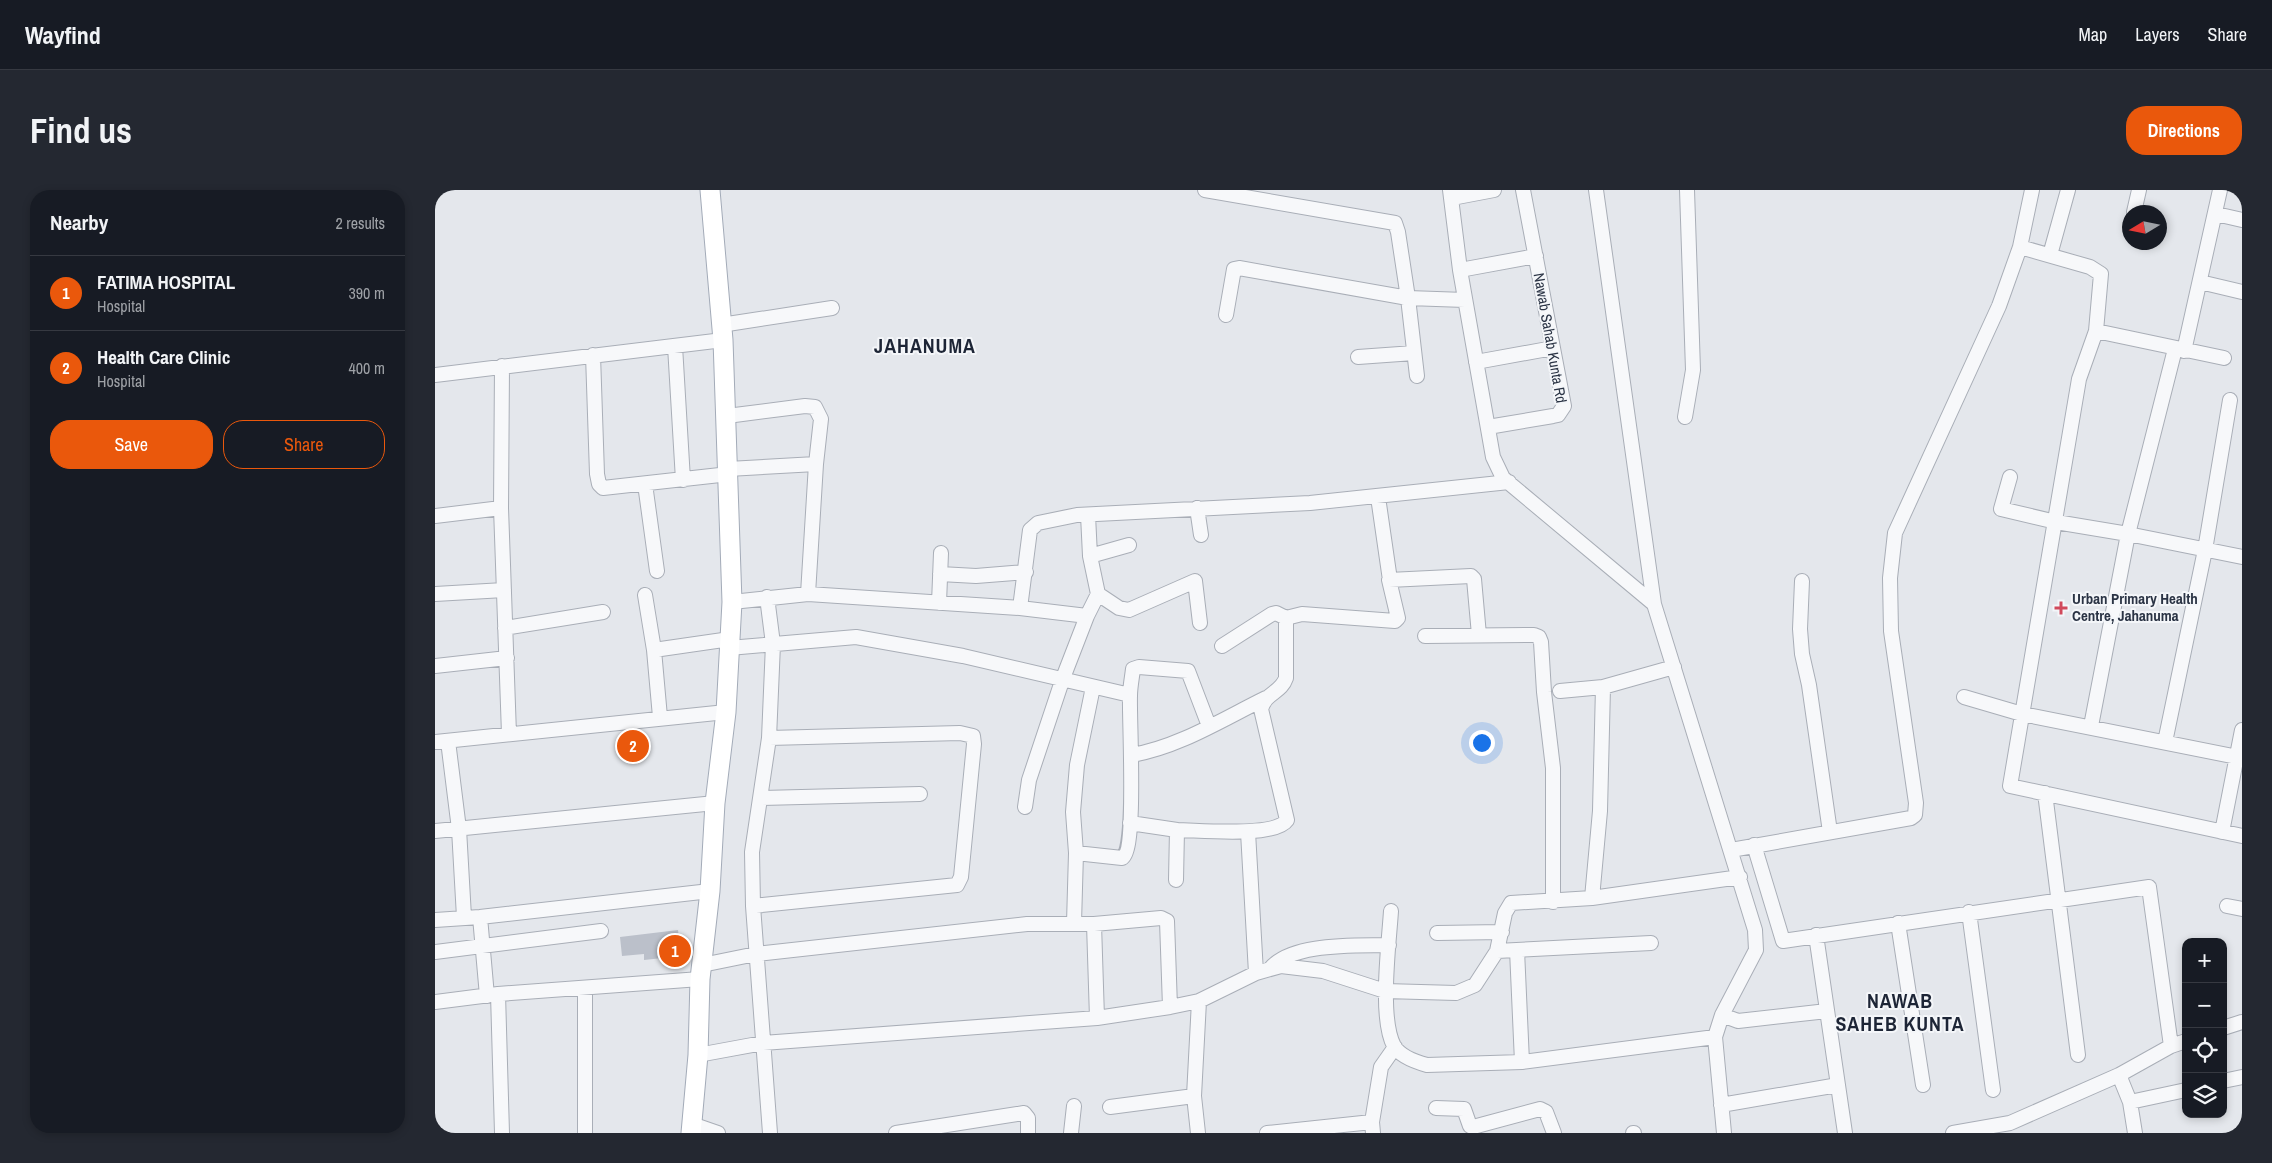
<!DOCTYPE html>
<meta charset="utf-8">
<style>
body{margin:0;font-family:"Archivo Narrow",sans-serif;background:#242831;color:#f1f3f6}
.controls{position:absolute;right:15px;bottom:15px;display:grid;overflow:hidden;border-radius:10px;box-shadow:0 2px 8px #0003}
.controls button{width:45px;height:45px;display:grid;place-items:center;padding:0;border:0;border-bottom:1px solid #363941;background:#171b24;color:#f1f3f6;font:25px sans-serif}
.compass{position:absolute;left:1687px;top:15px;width:45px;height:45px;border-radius:50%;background:#171b24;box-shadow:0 2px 8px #0003;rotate:260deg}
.you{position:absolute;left:1046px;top:552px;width:18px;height:18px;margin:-12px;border:4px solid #fff;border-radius:50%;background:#1a73e8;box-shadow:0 0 0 8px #1a73e833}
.badge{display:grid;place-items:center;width:32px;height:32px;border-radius:50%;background:#ea580c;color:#fff;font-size:16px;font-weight:700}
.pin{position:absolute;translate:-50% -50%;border:2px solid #fff;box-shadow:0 1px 5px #0006}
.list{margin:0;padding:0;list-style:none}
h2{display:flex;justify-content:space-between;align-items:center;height:65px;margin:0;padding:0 20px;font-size:21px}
h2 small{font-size:16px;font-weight:400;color:#9ea1a6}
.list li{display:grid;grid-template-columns:32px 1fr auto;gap:15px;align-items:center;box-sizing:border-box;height:75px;padding:0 20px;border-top:1px solid #363941}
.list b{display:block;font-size:19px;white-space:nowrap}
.list p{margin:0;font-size:16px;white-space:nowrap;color:#9ea1a6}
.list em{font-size:16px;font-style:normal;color:#9ea1a6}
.actions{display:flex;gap:10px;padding:15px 20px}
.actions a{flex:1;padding:11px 0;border:1px solid #ea580c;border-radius:20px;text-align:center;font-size:18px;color:#ea580c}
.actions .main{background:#ea580c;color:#fff}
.icon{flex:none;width:28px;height:28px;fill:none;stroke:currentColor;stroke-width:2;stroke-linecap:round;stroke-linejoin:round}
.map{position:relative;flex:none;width:1807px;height:943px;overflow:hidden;border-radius:20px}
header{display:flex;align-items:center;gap:30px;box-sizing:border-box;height:70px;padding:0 25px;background:#171b24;border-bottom:1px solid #363941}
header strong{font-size:24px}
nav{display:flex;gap:28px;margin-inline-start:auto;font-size:18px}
.intro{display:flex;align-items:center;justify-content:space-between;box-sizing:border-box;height:120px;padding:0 30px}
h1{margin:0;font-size:35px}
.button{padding:12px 22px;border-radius:20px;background:#ea580c;color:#fff;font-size:18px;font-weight:700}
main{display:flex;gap:30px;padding:0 30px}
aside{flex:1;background:#171b24;border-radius:20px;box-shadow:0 2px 8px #0003}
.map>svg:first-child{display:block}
</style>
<header>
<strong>Wayfind</strong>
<nav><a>Map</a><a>Layers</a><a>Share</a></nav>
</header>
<div class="intro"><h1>Find us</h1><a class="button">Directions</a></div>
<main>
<aside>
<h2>Nearby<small>2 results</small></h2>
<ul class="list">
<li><span class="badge">1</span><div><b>FATIMA HOSPITAL</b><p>Hospital</p></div><em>390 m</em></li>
<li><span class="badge">2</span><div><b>Health Care Clinic</b><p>Hospital</p></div><em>400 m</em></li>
</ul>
<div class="actions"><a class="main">Save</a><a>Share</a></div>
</aside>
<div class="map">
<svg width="1807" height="943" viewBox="0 0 1807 943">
<rect width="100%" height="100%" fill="#e4e7ec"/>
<path fill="#bbc0ca" d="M243 740 246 766 209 770V764L187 766 185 747Z"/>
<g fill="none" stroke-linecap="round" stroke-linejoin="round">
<g stroke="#a9aeb7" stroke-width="16">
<path id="minor" d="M770 0 960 33 963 42 973 108 1030 110
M1015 0 1025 80 1058 267 1068 288 1219 414
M1161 0 1219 414 1320 740 1321 760 1287 825 1280 847 1289 943
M1017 8 1059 0
M1699 22 1704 0
M1781 24 1807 30
M1585 57 1655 77 1666 84 1661 141 1644 189 1575 596 1807 646
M1615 65 1633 0
M1025 80 1101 66
M1765 92 1807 102
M791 125 799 79 804 78 973 108 982 186
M286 135 397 118
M1661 141 1789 168
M240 156 248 290
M1749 161 1785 0
M158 165 162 284 164 294 168 298 294 284
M923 167 979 163
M1041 172 1118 158
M67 176 66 318 74 544
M0 185 288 150
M292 226 370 216 380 217 386 229 381 274 373 404
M1250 227 1258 180 1252 0
M1053 237 1118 226 1123 225 1129 216 1088 0
M293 279 381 274
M1575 287 1566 319 1621 332 1693 344 1807 367
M210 294 222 381
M943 307 955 390
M762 318 766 345
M0 326 66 318
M655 366 694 355
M505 384 541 386 591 382
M1367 391 1365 439 1367 464 1374 495 1395 642
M0 404 69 400
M663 404 684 418 694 420 760 391 765 433
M210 405 219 460 225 527
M332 407 338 454 334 548 317 662 318 716 335 943
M297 412 373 404 585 418 652 426
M504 413 506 363
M585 418 595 340 603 333 642 325 875 313 1074 292
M70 438 168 422
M990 446 1099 445 1104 447 1106 452 1109 502 1118 578V712
M787 456 837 424 841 423 851 428
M294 458 421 447 528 466 695 505
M219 460 295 449
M0 476 72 468
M1125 501 1168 497
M1529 507 1587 524 1807 568
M1656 536 1693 344 1740 159
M13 551 24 639 29 727
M0 552 291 522
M1730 552 1770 360 1795 210
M697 565C744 557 788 529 831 508
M1610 603 1643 865
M325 608 485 604
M590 617 594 590 628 488 652 426 663 404 655 366 653 325
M695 633 742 640
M0 641 280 613
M813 642 821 783
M1787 642 1807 540
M1319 655 1348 751 1714 697 1736 856
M1296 660 1476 628 1480 625 1481 613 1456 441 1455 388 1460 343 1564 116 1585 57 1597 0
M641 663 687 668C702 661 694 528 695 506 695 497 697 488 698 479L704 477 753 481 774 536
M741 690 742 640C763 640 840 648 852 630L826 519C831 502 846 503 851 488V428L867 424 960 431 963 428 954 390 1036 386 1039 389 1044 445
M1157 708 1165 621 1168 497 1239 477
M318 716 522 695 526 687 539 554 538 546 525 543 334 548
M1792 716 1807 719
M956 721C954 753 944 828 959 856 965 866 981 872 992 875L1087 872 1280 847
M1534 722 1558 900
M45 727 52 806
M0 730 45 727 275 701
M639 733 641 663 638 622 642 575 658 497
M1463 733 1488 895
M659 734 662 828
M1002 743 1067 742
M1381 745 1410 943
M1082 760 1087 872
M1062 761 1216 753
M0 762 166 741
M267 775 321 764 592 734H659L726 728 732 731 735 817
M835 779C856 752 922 756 954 755
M150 798V943
M63 804 67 943
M0 812 63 804 265 789
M1287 825 1303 831 1392 821
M1788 838 1807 832
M263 865 328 853 662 828 735 817 764 811 821 783 846 776 888 781 950 801 1021 803 1040 795 1062 761 1070 723 1076 713 1157 708 1305 687
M1684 885 1695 912 1700 943
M1788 891 1807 887
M759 906 763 943
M1695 912 1751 900
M1286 915 1403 895
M675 917 759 906 764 811
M1001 918 1029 919 1035 936 1038 937 1105 919 1111 922 1119 943
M257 934 283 943
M461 943 589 923 593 928V943
M636 943 639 916
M832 943 937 932
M938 943 937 932 946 877 960 857
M1198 943H1199
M1518 943 1575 933 1684 885 1736 856 1751 851"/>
</g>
<g stroke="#a3abb8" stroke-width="21">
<path id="major" d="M256 943 263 865 265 789 275 701 280 613 291 522 297 412 288 150 275 0"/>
</g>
<use href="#minor" stroke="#f7f8fa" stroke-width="14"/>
<use href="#major" stroke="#fff" stroke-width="19"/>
</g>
<path fill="#d1495b" stroke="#f4f6f9" stroke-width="2" d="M1623.5 410.5h5v5h5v5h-5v5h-5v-5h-5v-5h5z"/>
<g text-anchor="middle" stroke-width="4" stroke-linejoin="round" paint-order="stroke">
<g font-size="15" fill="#2b3445" stroke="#f4f6f9">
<text transform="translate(1115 148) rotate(80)" y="5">Nawab Sahab Kunta Rd</text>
</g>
<g font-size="15" font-weight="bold" fill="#2b3445" stroke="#f4f6f9" text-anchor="start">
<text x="1637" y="414">Urban Primary Health<tspan x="1637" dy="17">Centre, Jahanuma</tspan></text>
</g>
<g font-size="20" font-weight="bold" letter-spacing="1" fill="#1d2536" stroke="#f4f6f9">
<text x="490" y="163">JAHANUMA</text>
<text x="1465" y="818">NAWAB<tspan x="1465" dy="23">SAHEB KUNTA</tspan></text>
</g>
</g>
</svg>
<div class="controls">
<button>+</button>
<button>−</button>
<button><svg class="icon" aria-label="locate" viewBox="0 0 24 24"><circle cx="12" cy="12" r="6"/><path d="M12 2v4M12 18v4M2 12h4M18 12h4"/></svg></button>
<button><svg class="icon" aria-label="layers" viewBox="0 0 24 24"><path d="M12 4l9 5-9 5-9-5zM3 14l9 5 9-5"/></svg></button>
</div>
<svg class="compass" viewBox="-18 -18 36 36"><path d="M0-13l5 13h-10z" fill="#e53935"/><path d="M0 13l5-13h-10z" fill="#9ea1a6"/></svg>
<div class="you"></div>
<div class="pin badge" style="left:240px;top:761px">1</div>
<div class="pin badge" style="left:198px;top:556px">2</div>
</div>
</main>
